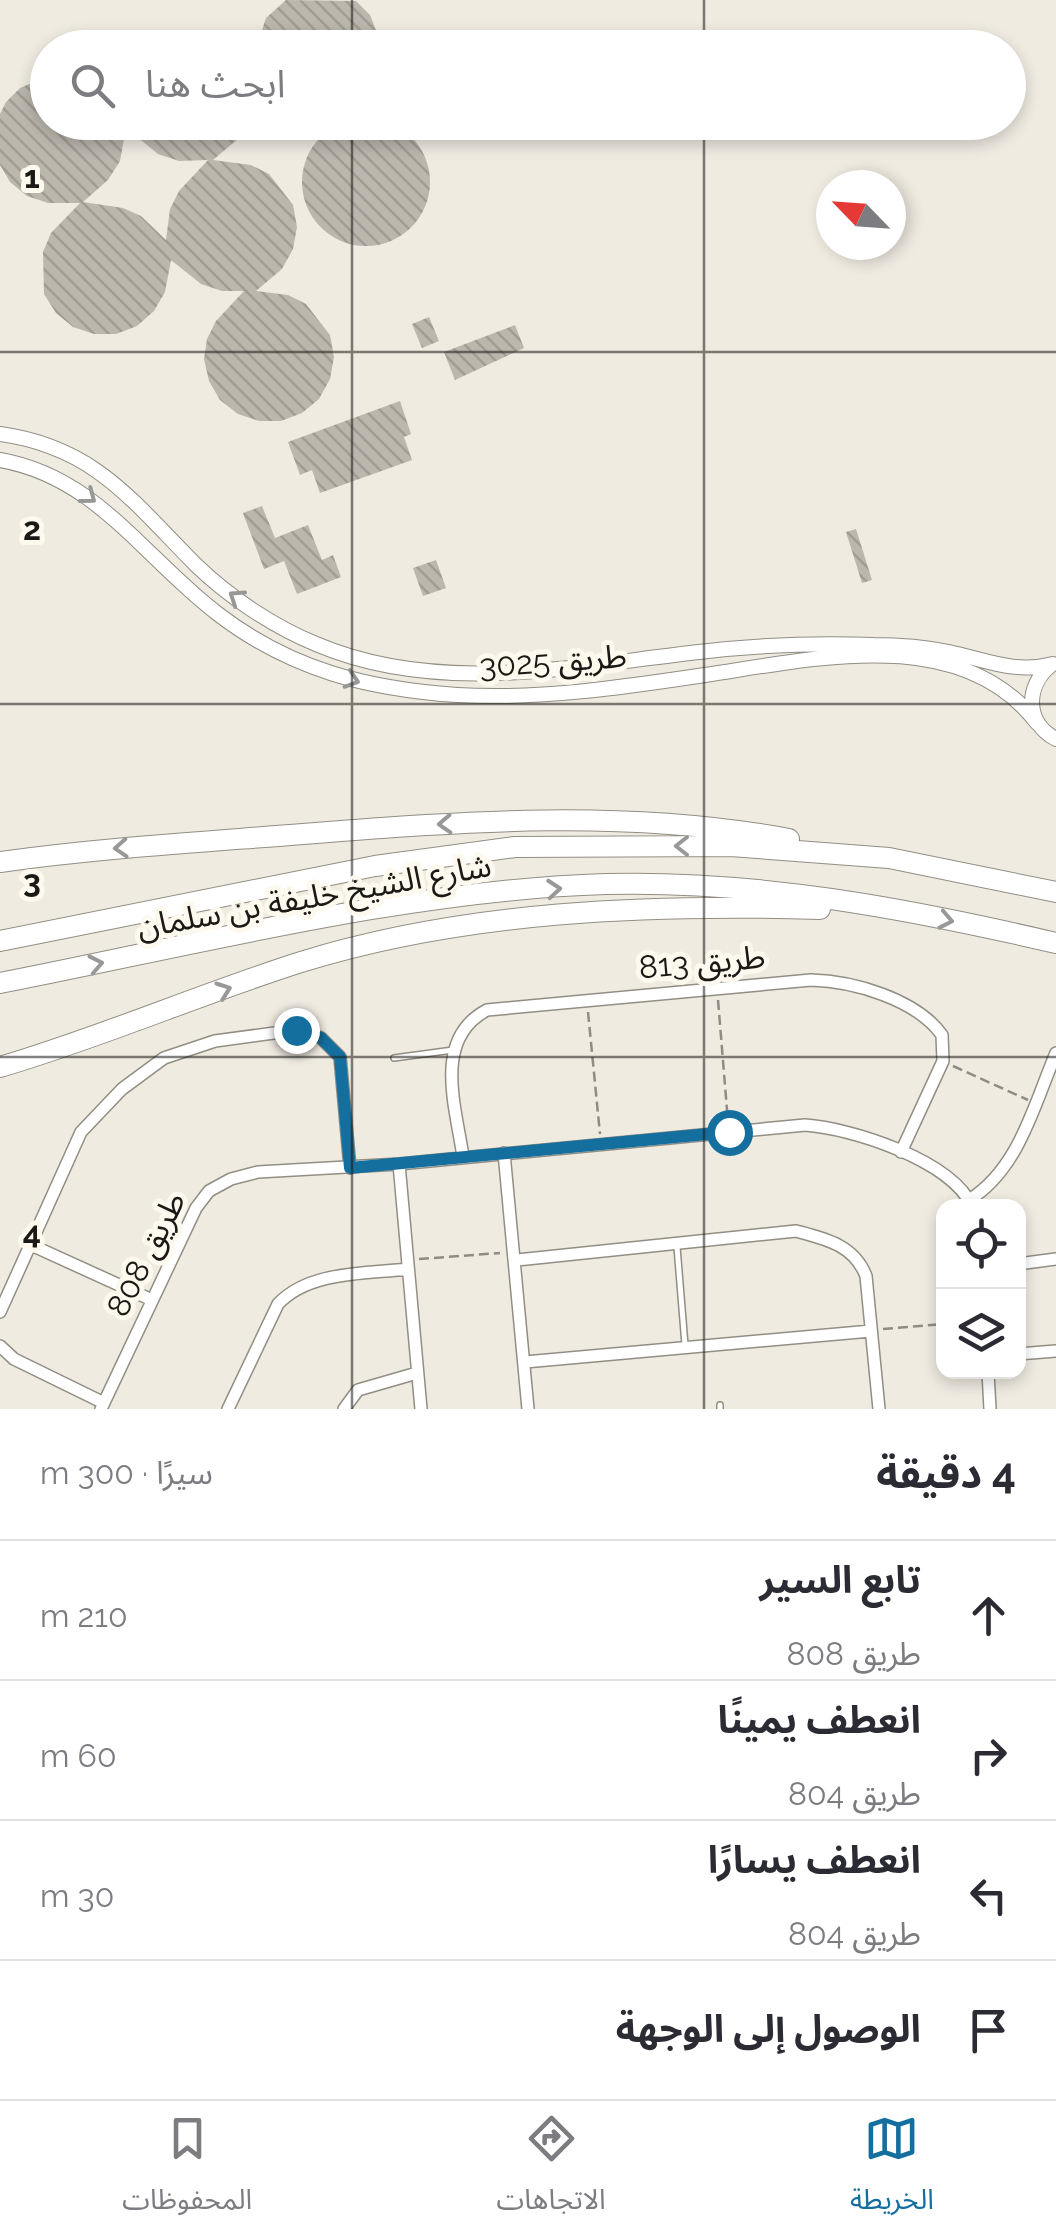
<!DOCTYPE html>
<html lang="ar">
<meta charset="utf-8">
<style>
body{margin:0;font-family:Raleway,"Noto Sans Arabic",sans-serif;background:#f2f2f3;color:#2b2b33;direction:rtl}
.controls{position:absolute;right:30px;bottom:30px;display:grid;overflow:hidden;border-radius:20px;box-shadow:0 5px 15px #0003}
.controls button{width:90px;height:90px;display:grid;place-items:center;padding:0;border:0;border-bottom:2px solid #e1e1e2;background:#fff;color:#2b2b33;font:50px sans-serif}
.compass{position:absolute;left:816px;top:170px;width:90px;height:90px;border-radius:50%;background:#fff;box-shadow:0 5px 15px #0003;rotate:295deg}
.stop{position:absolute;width:30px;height:30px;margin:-22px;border:8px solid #146f9e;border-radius:50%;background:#fff}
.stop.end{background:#146f9e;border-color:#fff;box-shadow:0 2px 10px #0008}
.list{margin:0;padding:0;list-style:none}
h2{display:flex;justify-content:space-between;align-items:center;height:130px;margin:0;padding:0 40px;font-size:42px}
h2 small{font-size:32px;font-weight:400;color:#7c7c81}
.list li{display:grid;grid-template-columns:65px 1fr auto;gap:30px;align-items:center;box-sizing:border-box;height:140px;padding:0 40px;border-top:2px solid #e1e1e2}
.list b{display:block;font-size:38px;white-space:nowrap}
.list p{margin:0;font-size:32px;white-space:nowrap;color:#7c7c81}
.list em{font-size:32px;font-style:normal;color:#7c7c81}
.icon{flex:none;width:55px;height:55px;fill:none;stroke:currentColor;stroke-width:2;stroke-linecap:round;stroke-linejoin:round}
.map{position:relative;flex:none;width:1056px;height:1409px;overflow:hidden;direction:ltr}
.search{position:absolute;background:#fff;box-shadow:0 5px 15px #0003;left:30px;right:30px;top:30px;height:110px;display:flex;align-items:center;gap:25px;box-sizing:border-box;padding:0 35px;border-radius:55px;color:#7c7c81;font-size:38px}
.sheet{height:690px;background:#fff}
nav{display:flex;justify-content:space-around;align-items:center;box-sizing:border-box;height:140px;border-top:2px solid #e1e1e2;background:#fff;font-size:28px;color:#7c7c81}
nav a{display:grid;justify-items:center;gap:5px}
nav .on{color:#146f9e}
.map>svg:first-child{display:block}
</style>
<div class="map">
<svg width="1056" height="1409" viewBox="0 0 1056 1409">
<defs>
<pattern id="building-back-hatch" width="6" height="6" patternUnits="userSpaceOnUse" patternTransform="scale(2.5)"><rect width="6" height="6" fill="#bbb7ad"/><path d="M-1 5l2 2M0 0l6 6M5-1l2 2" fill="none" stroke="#a09d94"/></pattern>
</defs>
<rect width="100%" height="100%" fill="#f0ebe1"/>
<path fill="url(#building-back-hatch)" d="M286 0 356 1 370 15 383 48H256L266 18Z
M188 32 208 34 235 48H147Z
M48 76V122H127L120 161 108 180 83 202 123 208 141 216 166 240 170 209 179 191 208 160 179 161 158 154 141 140 130 122H248L239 138 213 160 251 165 269 174 293 205 297 227 293 249 282 269 256 291 288 295 306 304 330 335 334 357 330 379 319 399 302 413 281 421H259L238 414 220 400 209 381 204 359 207 339 216 321 244 291H222L201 284 171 260 165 292 154 311 137 326 116 334H94L73 327 56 313 44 294 43 252 51 233 80 203H48L27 196 10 182 0 165V114L6 102 20 88Z
M302 182a64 64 0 1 1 128 0a64 64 0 1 1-128 0Z
M429 317 439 341 422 348 412 324Z
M515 325 524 348 455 380 444 352Z
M400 401 411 434 404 437 412 460 320 493 312 470 300 475 288 442Z
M262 506 275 538 308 525 322 560 333 555 341 577 297 594 284 561 264 569 243 513Z
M856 529 872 580 862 583 846 532Z
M436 560 446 588 423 596 413 568Z"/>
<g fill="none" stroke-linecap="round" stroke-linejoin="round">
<g stroke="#928e84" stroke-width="8">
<path id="service" d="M394 1058 453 1050
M677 1247 685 1345
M720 1405V1409"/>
</g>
<g stroke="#928e84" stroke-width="14">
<path id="minor" d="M504 1153 528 1409
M463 1157C456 1107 432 1039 487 1010L811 980C853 981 916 999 942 1035L943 1061 901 1152
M399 1164 421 1409
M969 1200C1019 1169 1034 1105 1056 1053
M29 1244 152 1300
M517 1260 796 1231C826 1239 854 1245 866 1276L879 1409
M1018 1264 1056 1259
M0 1312 81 1132 122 1089 164 1058 215 1041 296 1030 321 1038 340 1057 350 1168
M0 1346 14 1359 104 1403
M1018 1354 1056 1351
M525 1362 871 1331
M988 1372 990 1409
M101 1409 196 1208 209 1191 231 1179 258 1172 399 1164 805 1125C851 1128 951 1160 972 1206
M228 1409 278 1304C309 1271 364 1274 408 1269
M344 1409 358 1390 417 1373"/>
</g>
<g stroke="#928e84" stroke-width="16">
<path id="tertiary" d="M0 434C95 447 133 502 196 565 229 597 274 627 316 644 438 696 573 666 699 652 757 645 816 643 874 645 899 645 924 647 949 652 986 660 1015 674 1053 664
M0 460C97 477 144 558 218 614 291 670 368 689 457 695 538 700 625 687 705 675 813 659 961 623 1037 723
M1051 665C1025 686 1025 723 1056 739"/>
</g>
<g stroke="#928e84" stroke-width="22">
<path id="motorway" d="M0 862C101 848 202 842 303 834 468 821 626 809 789 839
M0 941 375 866 515 847 731 846 889 858 1056 892
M0 983C195 945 407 890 606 884 757 880 910 909 1056 943
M0 1067C102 1037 200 994 301 962 465 911 650 904 820 909"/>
</g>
<path stroke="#8f8c84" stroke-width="2.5" stroke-dasharray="10 5" stroke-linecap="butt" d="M718 1000 728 1122
M588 1012 600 1134
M953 1066 1028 1100
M419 1259 500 1253
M883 1329 944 1324"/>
<use href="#service" stroke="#fff" stroke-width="5"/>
<use href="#minor" stroke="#fff" stroke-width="11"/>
<use href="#tertiary" stroke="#fff" stroke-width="14"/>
<use href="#motorway" stroke="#fff" stroke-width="20"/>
</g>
<defs><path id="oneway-chevron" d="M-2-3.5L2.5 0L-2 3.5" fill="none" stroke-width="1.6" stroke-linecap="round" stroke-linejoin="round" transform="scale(2.5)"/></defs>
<g stroke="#989896">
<use href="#oneway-chevron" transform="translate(89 497) rotate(37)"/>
<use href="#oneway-chevron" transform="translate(236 597) rotate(-146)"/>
<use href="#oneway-chevron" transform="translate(352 680) rotate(18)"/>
<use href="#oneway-chevron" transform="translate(445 824) rotate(177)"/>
<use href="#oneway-chevron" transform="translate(682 846) rotate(180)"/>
<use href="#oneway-chevron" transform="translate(121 848) rotate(176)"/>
<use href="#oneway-chevron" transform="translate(554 889) rotate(-5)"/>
<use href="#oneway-chevron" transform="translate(946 920) rotate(11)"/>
<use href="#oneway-chevron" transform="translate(96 964) rotate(-11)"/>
<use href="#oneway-chevron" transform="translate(224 990) rotate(-20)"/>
</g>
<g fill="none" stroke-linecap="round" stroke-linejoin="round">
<path stroke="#146f9e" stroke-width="12" d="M296 1030 321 1038 340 1057 350 1168 729 1132"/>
</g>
<path fill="none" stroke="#1a1915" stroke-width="2.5" stroke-opacity="0.55" d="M352 0V48M704 0V48M352 122V1409M704 122V1409M0 352H1056M0 704H1056M0 1057H1056"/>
<g text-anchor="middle" stroke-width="10" stroke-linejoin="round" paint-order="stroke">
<g font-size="32" fill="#1a1915" stroke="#fdf9ee">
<text transform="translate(553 661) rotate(-4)" y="11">طريق 3025</text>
<text transform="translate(314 896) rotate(-10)" y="11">شارع الشيخ خليفة بن سلمان</text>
<text transform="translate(702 962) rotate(-5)" y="11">طريق 813</text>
<text transform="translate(146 1254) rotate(-63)" y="11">طريق 808</text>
</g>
</g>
<g font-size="32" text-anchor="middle" font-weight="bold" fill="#1a1915" stroke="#fdf9ee" stroke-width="10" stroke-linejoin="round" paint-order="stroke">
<text x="32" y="188">1</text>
<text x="32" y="540">2</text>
<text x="32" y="892">3</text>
<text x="32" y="1244">4</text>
</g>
</svg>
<div class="controls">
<button><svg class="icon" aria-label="locate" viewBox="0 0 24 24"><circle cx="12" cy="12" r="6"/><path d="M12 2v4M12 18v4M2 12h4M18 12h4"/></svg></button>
<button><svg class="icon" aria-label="layers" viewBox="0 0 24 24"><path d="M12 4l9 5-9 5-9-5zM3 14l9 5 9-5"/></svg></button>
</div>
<svg class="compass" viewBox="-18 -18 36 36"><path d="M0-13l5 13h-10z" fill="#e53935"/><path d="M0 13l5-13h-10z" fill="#7c7c81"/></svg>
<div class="stop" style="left:729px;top:1132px"></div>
<div class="stop end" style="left:296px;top:1030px"></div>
<div class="search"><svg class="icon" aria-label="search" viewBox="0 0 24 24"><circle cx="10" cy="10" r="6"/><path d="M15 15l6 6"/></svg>ابحث هنا</div>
</div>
<section class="sheet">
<h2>4 دقيقة<small>سيرًا · 300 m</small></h2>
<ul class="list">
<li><svg class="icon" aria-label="ahead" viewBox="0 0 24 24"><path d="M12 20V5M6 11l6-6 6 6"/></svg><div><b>تابع السير</b><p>طريق 808</p></div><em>210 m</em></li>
<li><svg class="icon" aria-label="right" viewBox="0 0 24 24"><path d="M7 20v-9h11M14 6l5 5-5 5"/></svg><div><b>انعطف يمينًا</b><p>طريق 804</p></div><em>60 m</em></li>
<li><svg class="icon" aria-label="left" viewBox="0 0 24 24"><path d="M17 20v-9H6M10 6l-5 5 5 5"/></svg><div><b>انعطف يسارًا</b><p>طريق 804</p></div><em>30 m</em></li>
<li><svg class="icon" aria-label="arrive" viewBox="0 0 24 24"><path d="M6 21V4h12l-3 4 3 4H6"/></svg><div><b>الوصول إلى الوجهة</b></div></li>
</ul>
</section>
<nav>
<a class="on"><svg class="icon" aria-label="map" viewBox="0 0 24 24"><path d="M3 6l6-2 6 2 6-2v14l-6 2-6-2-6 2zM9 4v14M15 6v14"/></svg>الخريطة</a>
<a><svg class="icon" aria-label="directions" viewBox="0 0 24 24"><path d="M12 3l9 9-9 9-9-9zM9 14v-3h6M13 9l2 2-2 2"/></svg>الاتجاهات</a>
<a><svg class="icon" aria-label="saved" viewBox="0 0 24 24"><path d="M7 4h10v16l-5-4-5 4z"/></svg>المحفوظات</a>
</nav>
